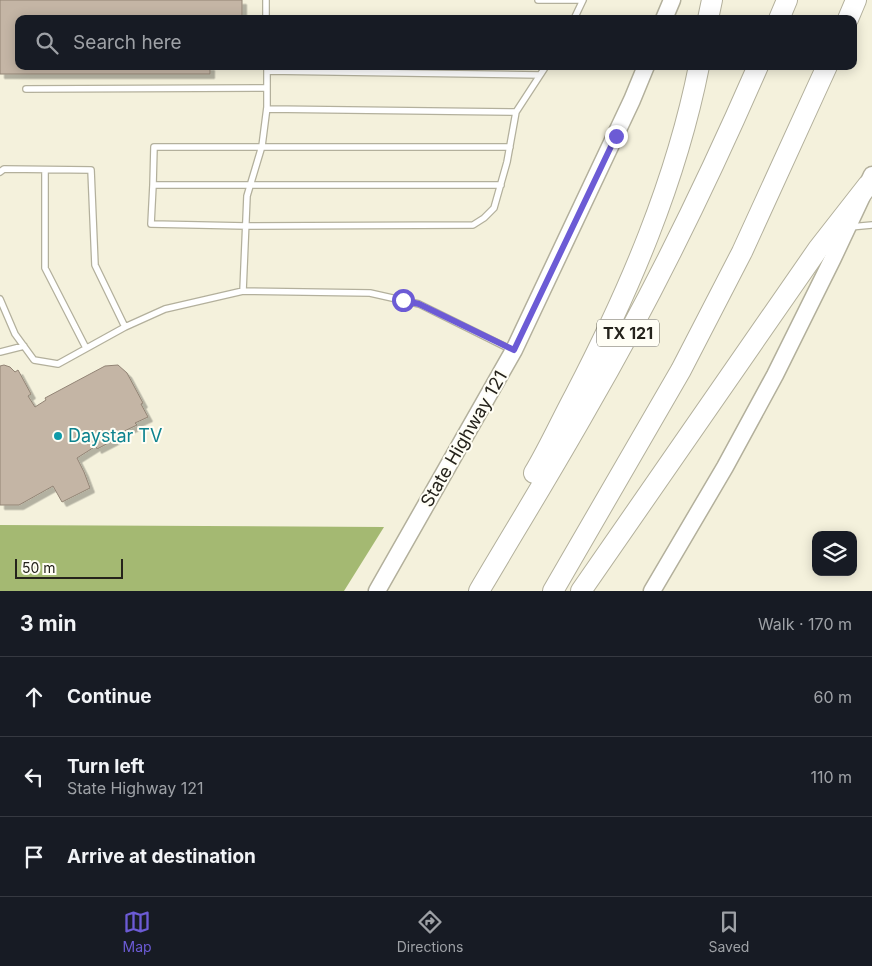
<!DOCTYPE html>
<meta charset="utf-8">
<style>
body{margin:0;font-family:Inter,sans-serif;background:#242831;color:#f1f3f6}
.controls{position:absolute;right:15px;bottom:15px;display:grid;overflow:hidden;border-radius:10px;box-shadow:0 2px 12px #0003}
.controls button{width:45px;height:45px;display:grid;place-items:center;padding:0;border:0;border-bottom:1px solid #363941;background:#171b24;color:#f1f3f6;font:25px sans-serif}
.scale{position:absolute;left:15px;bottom:12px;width:108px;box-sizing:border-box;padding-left:5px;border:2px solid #25231c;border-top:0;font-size:14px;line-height:18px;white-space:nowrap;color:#25231c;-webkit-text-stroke:4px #fffef5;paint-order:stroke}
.stop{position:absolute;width:15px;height:15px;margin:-11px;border:4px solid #6c5bd5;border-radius:50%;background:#fff}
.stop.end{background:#6c5bd5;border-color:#fff;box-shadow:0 1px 5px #0008}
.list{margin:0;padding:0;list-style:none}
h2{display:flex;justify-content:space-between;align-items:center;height:65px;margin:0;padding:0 20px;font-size:21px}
h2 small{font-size:16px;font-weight:400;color:#9ea1a6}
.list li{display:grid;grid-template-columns:32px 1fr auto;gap:15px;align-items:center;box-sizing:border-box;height:80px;padding:0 20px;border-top:1px solid #363941}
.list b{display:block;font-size:19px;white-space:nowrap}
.list p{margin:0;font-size:16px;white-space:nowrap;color:#9ea1a6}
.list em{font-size:16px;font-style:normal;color:#9ea1a6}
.icon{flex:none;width:28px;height:28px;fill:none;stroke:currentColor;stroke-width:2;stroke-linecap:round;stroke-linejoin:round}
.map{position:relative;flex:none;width:872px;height:591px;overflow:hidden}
.search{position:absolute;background:#171b24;box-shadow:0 2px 12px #0003;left:15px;right:15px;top:15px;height:55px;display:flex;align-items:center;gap:12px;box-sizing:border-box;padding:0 18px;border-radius:10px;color:#9ea1a6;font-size:19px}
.sheet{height:305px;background:#171b24}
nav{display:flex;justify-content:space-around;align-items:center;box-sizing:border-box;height:70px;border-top:1px solid #363941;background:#171b24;font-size:14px;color:#9ea1a6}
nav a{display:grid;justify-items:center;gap:2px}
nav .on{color:#6c5bd5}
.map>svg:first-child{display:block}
</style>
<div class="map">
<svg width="872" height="591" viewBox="0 0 872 591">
<defs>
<filter id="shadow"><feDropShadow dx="4.5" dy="4.5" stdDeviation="0" flood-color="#0004"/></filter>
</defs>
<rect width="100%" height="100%" fill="#f4f1dc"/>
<path fill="#a4b972" d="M0 525 384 527 344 591H0Z"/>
<path fill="#c4b5a5" stroke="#928475" filter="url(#shadow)" d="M0 0H242V19H19V66H210V74H0Z
M4 365 10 367 15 372 18 370 31 394 28 396 35 407 46 400 45 398 105 366 118 365 127 373 143 403 141 404 148 417 135 423 137 425 116 435 118 438 97 449 96 446 77 458 84 472 90 488 62 502 53 486 19 505H0V366Z"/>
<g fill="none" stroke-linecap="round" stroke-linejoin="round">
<g stroke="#b3b09c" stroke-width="8">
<path id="lane" d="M266 0V19
M538 0H583
M574 19 583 0
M267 71 540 75
M26 89 267 88
M267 109 516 112
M45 170V268L86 348
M0 172 4 169 91 170 95 265 125 327
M153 185 151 224 246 226 473 225 484 218 494 208 507 162 516 112 546 66
M501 185H153L154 147H510
M850 227 872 225
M243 291 247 196 262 146 267 107V66
M0 299 15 334 34 360 58 364 125 327 165 309 243 291 370 293 419 304 512 350
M0 352 24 346"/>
</g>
<g stroke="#b3b09c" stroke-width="19">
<path id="secondary" d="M664 19 672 0
M377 591 514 350 632 100 646 66
M652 591 725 467 775 375 833 258 872 175"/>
</g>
<g stroke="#b3b09c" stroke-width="22">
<path id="highway" d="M708 19 712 0
M779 19 787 0
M848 19 856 0
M534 473C549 448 561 421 575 395 629 291 676 182 699 66
M479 591C515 530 552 470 587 408 651 298 707 183 758 66
M553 591 681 370 742 252 827 66
M581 591 818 249 868 185"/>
</g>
<use href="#lane" stroke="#fff" stroke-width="5.5"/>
<use href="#secondary" stroke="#fff" stroke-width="16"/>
<use href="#highway" stroke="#fff" stroke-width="20"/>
</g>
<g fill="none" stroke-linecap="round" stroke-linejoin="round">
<path stroke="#6c5bd5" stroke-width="6" d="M403 300 419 304 514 350 616 136"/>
</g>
<circle fill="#0f9aa8" stroke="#fffef5" stroke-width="2" cx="58" cy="436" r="5"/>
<g text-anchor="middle" stroke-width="4" stroke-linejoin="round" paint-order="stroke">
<rect fill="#fffef5" stroke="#66655d" stroke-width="1" x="597" y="319.5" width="62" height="27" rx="4"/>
<g font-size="16" font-weight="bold" fill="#25231c">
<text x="628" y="339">TX 121</text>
</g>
<g font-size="18" fill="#0d838f" stroke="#fffef5" text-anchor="start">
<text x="68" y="442">Daystar TV</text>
</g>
<g font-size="18" fill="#25231c" stroke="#fffef5">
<text transform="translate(464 439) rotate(-60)" y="6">State Highway 121</text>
</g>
</g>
</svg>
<div class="controls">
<button><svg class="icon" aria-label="layers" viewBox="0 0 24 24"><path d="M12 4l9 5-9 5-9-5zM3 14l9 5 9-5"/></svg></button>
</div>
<div class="scale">50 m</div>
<div class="stop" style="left:403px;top:300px"></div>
<div class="stop end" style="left:616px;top:136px"></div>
<div class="search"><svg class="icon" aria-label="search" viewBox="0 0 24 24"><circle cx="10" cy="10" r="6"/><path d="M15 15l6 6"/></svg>Search here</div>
</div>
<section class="sheet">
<h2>3 min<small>Walk · 170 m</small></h2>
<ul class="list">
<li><svg class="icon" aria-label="ahead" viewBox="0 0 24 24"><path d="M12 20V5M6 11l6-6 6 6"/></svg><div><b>Continue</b></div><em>60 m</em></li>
<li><svg class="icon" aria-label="left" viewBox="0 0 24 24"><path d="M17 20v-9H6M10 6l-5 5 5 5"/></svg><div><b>Turn left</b><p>State Highway 121</p></div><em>110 m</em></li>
<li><svg class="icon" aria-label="arrive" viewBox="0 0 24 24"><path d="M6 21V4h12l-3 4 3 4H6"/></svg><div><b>Arrive at destination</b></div></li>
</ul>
</section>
<nav>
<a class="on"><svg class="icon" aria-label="map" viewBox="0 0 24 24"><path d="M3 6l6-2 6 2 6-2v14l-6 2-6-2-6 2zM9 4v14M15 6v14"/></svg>Map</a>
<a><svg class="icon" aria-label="directions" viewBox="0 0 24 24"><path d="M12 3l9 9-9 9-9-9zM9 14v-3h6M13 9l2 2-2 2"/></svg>Directions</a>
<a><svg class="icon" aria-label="saved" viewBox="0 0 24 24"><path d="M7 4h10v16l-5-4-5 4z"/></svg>Saved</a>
</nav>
